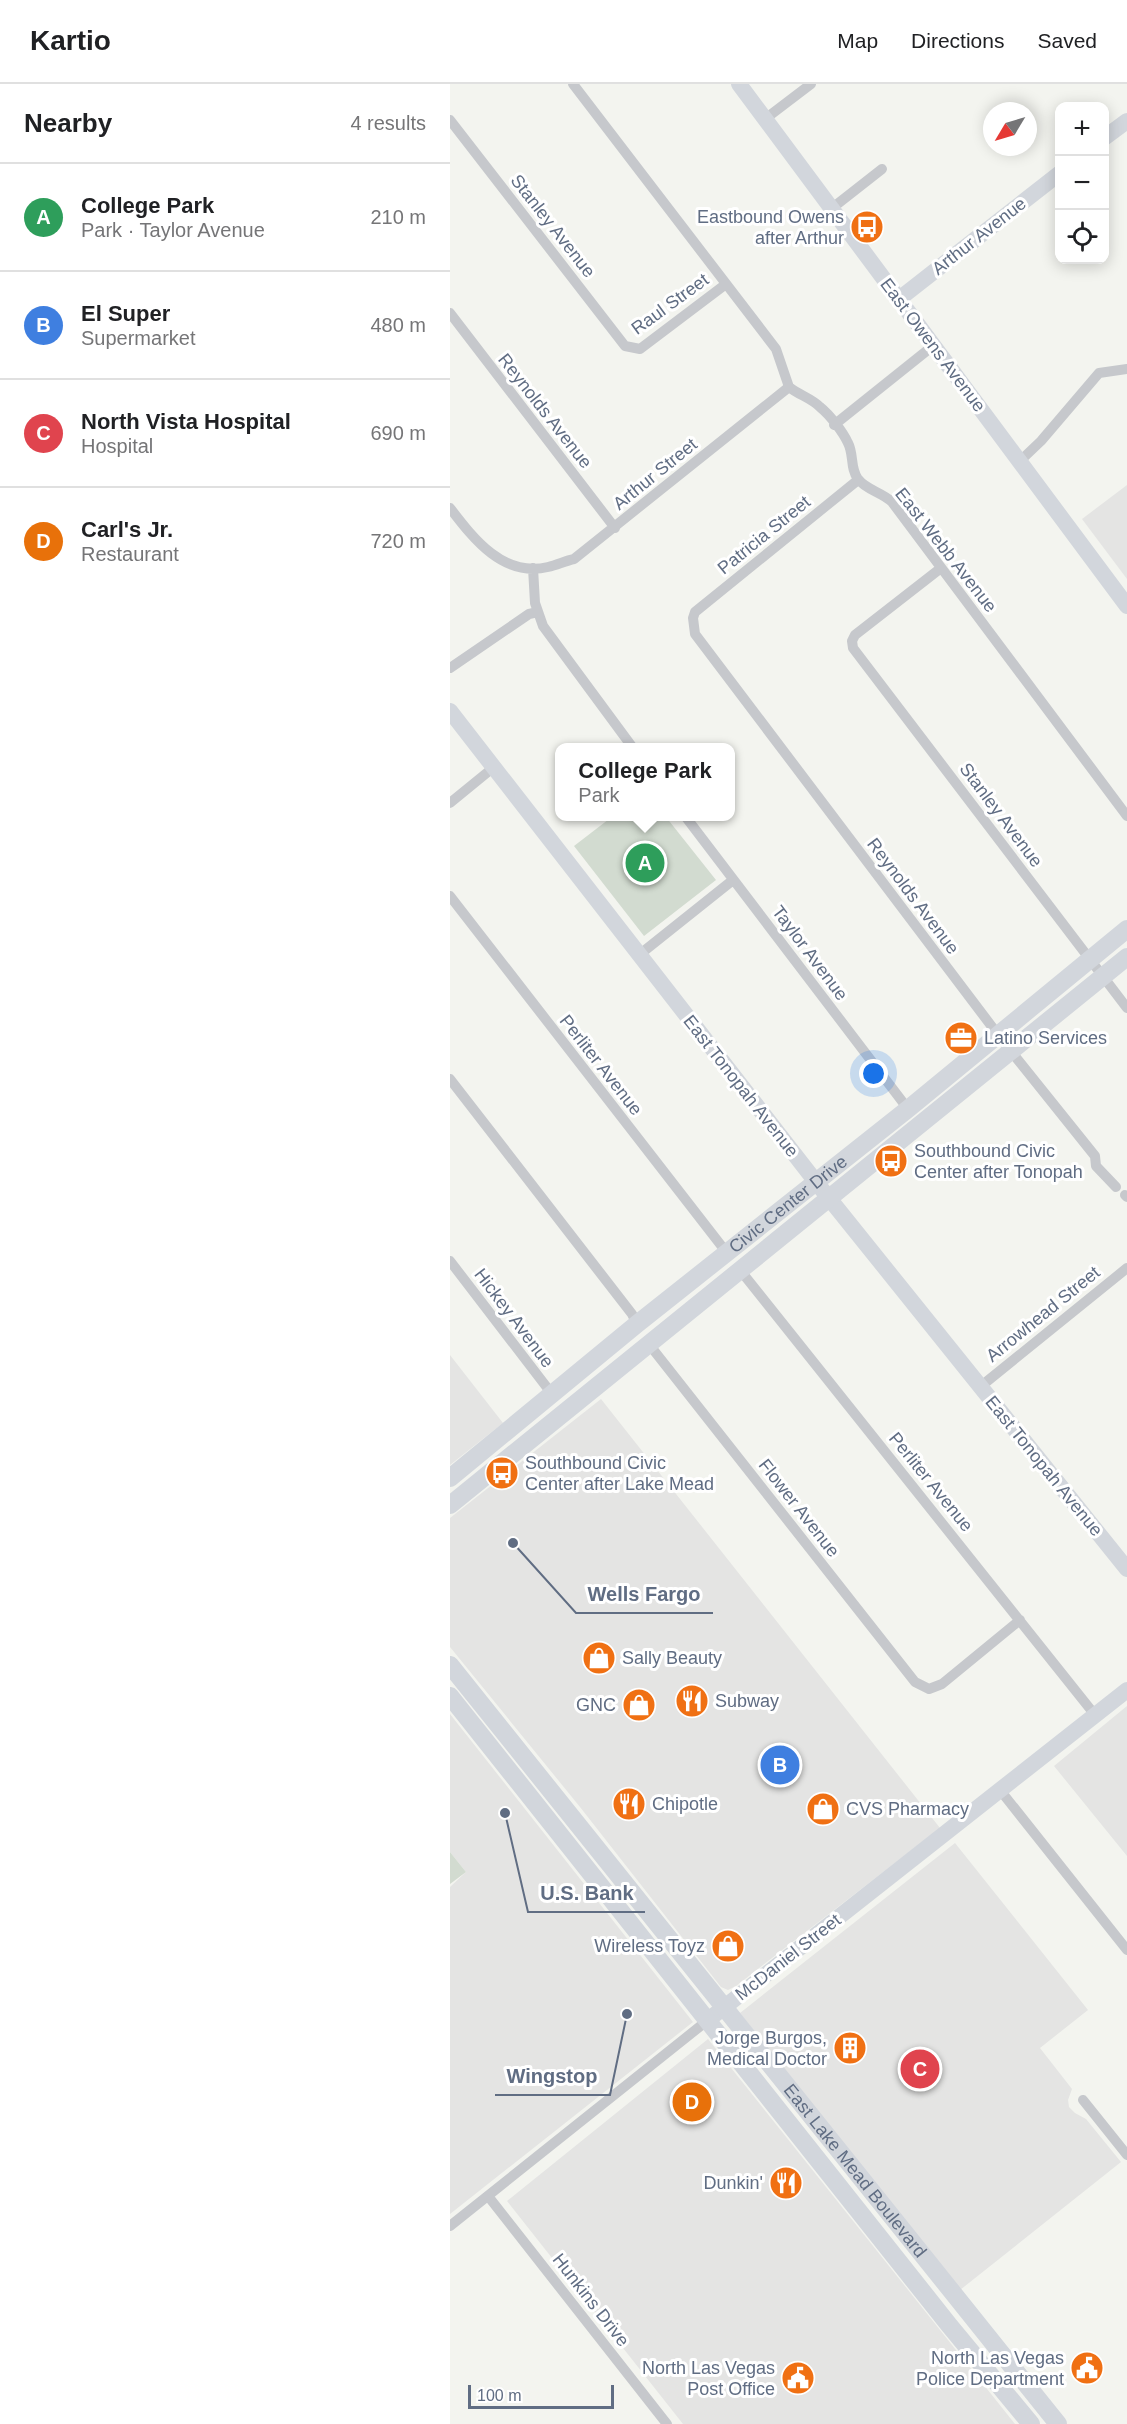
<!DOCTYPE html>
<meta charset="utf-8">
<style>
body{margin:0;font-family:Helvetica,sans-serif;background:#f2f2f2;color:#202124}
.controls{position:absolute;right:18px;top:18px;display:grid;overflow:hidden;border-radius:12px;box-shadow:0 3px 15px #0003}
.controls button{width:54px;height:54px;display:grid;place-items:center;padding:0;border:0;border-bottom:2px solid #e0e0e0;background:#fff;color:#202124;font:30px sans-serif}
.compass{position:absolute;left:533px;top:18px;width:54px;height:54px;border-radius:50%;background:#fff;box-shadow:0 3px 15px #0003;rotate:232deg}
.scale{position:absolute;left:18px;bottom:15px;width:146px;box-sizing:border-box;padding-left:6px;border:3px solid #606d83;border-top:0;font-size:16px;line-height:21px;white-space:nowrap;color:#606d83;-webkit-text-stroke:4px #fff;paint-order:stroke}
.you{position:absolute;left:424px;top:990px;width:21px;height:21px;margin:-15px;border:4px solid #fff;border-radius:50%;background:#1a73e8;box-shadow:0 0 0 9px #1a73e833}
.badge{display:grid;place-items:center;width:39px;height:39px;border-radius:50%;background:#b45309;color:#fff;font-size:20px;font-weight:700}
.pin{position:absolute;translate:-50% -50%;border:3px solid #fff;box-shadow:0 2px 6px #0006}
.popup{position:absolute;left:105px;top:659px;width:180px;height:78px;box-sizing:border-box;display:grid;place-content:center;border-radius:12px;background:#fff;filter:drop-shadow(0 2px 4px #0005);font-size:20px;white-space:nowrap;color:#757577}
.popup b{font-size:22px;color:#202124}
.popup::after{content:'';position:absolute;left:50%;top:100%;margin-left:-12px;border:12px solid transparent;border-top-color:#fff}
.list{margin:0;padding:0;list-style:none}
h2{display:flex;justify-content:space-between;align-items:center;height:78px;margin:0;padding:0 24px;font-size:26px}
h2 small{font-size:20px;font-weight:400;color:#757577}
.list li{display:grid;grid-template-columns:39px 1fr auto;gap:18px;align-items:center;box-sizing:border-box;height:108px;padding:0 24px;border-top:2px solid #e0e0e0}
.list b{display:block;font-size:22px;white-space:nowrap}
.list p{margin:0;font-size:20px;white-space:nowrap;color:#757577}
.list em{font-size:20px;font-style:normal;color:#757577}
.icon{flex:none;width:33px;height:33px;fill:none;stroke:currentColor;stroke-width:2;stroke-linecap:round;stroke-linejoin:round}
.map{position:relative;flex:none;width:677px;height:2340px;overflow:hidden}
header{display:flex;align-items:center;gap:36px;box-sizing:border-box;height:84px;padding:0 30px;background:#fff;border-bottom:2px solid #e0e0e0}
header strong{font-size:28px}
nav{display:flex;gap:33px;margin-inline-start:auto;font-size:21px}
main{display:flex}
aside{flex:1;background:#fff}
.map>svg:first-child{display:block}
</style>
<header>
<strong>Kartio</strong>
<nav><a>Map</a><a>Directions</a><a>Saved</a></nav>
</header>
<main>
<aside>
<h2>Nearby<small>4 results</small></h2>
<ul class="list">
<li><span class="badge" style="background:#2e9e5b">A</span><div><b>College Park</b><p>Park · Taylor Avenue</p></div><em>210 m</em></li>
<li><span class="badge" style="background:#3f7fe0">B</span><div><b>El Super</b><p>Supermarket</p></div><em>480 m</em></li>
<li><span class="badge" style="background:#e0444e">C</span><div><b>North Vista Hospital</b><p>Hospital</p></div><em>690 m</em></li>
<li><span class="badge" style="background:#e8710a">D</span><div><b>Carl's Jr.</b><p>Restaurant</p></div><em>720 m</em></li>
</ul>
</aside>
<div class="map">
<svg width="677" height="2340" viewBox="0 0 677 2340">
<rect width="100%" height="100%" fill="#f3f4ef"/>
<path fill="#e4e4e3" d="M677 401V495L632 435Z
M0 1271 53 1339 0 1381Z
M151 1315 490 1744 286 1902 278 1906 271 1903 130 1723 0 1563V1434Z
M677 1622V1772L604 1682Z
M0 1630 243 1938 0 2130V1803L16 1788 0 1768Z
M505 1759 638 1926 590 1964 622 2005 618 2016 619 2023 625 2029 636 2035 671 2078 510 2206 290 1929Z
M258 1955 565 2340H233L57 2117Z"/>
<path fill="#d2dbd0" d="M163 732 216 733 266 796 194 852 124 762Z
M0 1768 16 1788 0 1800Z"/>
<g fill="none" stroke-linecap="round" stroke-linejoin="round">
<path stroke="#c6c8cc" stroke-width="10" d="M123 0 326 265 339 303C349 311 361 314 370 323 380 331 393 348 398 359 404 370 400 385 408 395 416 406 432 408 442 418L677 732
M315 35 361 0
M0 36 175 262 190 265 276 200
M381 125 432 85
M0 229 165 444
M384 341 484 261
M570 377 591 357 649 289 677 285
M408 396 245 528 243 534 245 550 552 956 645 1072 646 1082 666 1103
M0 424C23 454 53 494 98 483 107 481 115 477 124 475L339 303
M83 484 85 519 93 542 183 664
M491 484 405 551 402 557 403 564 677 924
M0 584 79 530 88 528
M0 719 44 683
M235 732 458 1025
M0 812 277 1169
M189 871 283 796
M0 995 182 1230 187 1240
M675 1111 677 1113
M0 1177 102 1310
M290 1186 645 1631
M198 1259 465 1598 479 1605 492 1600 570 1536
M530 1303 677 1184
M550 1706 677 1866
M633 2016 677 2071
M38 2112 217 2340
M0 2142 258 1936"/>
<path stroke="#d2d6dc" stroke-width="16" d="M289 0 677 522
M654 54 677 37
M449 215 610 89
M0 627 366 1098 677 1485
M258 1936 677 1606"/>
<g stroke="#d2d6dc" stroke-width="18">
<path id="s1" d="M0 1394 187 1240 458 1025 677 845"/>
<path d="M0 1421 677 873"/>
<path id="s2" d="M0 1581 608 2340"/>
<path d="M0 1612 499 2241 581 2340"/>
</g>
</g>
<defs>
<g id="bus-disc" transform="scale(1.725)"><circle r="9.5" fill="#f07013" stroke="#fff"/><path d="M-5-6H5V4H4V6H2V4H-2V6H-4V4H-5ZM-3.5-4V0h7V-4ZM-3.5 1.2v1.5H-2V1.2ZM2 1.2v1.5H3.5V1.2Z" fill="#fff"/></g>
<g id="office-disc" transform="scale(1.725)"><circle r="9.5" fill="#f07013" stroke="#fff"/><path d="M-6-3h4V-5.5h4V-3h4V5H-6ZM-1-4.5V-3h2v-1.5ZM-6 0V1H6V0Z" fill="#fff"/></g>
<g id="shop-disc" transform="scale(1.725)"><circle r="9.5" fill="#f07013" stroke="#fff"/><path d="M-5-2.5h2.3a2.7 3.5 0 0 1 5.4 0H5L5.5 6h-11ZM-1.5-2.5h3a1.5 2.3 0 0 0-3 0Z" fill="#fff"/></g>
<g id="restaurant-disc" transform="scale(1.725)"><circle r="9.5" fill="#f07013" stroke="#fff"/><path d="M-5-6h1v4h1v-4h1v4h1v-4h1v5L-1.5 .5V6h-2V.5L-5-1ZM5-6V6H3V1.5H1.5Q1.5-4 5-6Z" fill="#fff"/></g>
<g id="building-disc" transform="scale(1.725)"><circle r="9.5" fill="#f07013" stroke="#fff"/><path d="M-4-6H4V6H1V3H-1V6H-4ZM-2.5-4.3h1.7v1.8h-1.7ZM.8-4.3h1.7v1.8H.8ZM-2.5-1h1.7V.8h-1.7ZM.8-1h1.7V.8H.8Z" fill="#fff"/></g>
<g id="civic-disc" transform="scale(1.725)"><circle r="9.5" fill="#f07013" stroke="#fff"/><path d="M-.6-6.5H3V-4.5H.6V-3L4-1V1h2V6H-6V1h2V-1L-.6-3ZM-1.2 2.5V6h2.4V2.5Z" fill="#fff"/></g>
</defs>
<g fill-rule="evenodd">
<use href="#bus-disc" x="417" y="143"/>
<use href="#office-disc" x="511" y="954"/>
<use href="#bus-disc" x="441" y="1077"/>
<use href="#bus-disc" x="52" y="1389"/>
<use href="#shop-disc" x="149" y="1574"/>
<use href="#restaurant-disc" x="242" y="1617"/>
<use href="#shop-disc" x="189" y="1621"/>
<use href="#restaurant-disc" x="179" y="1720"/>
<use href="#shop-disc" x="373" y="1725"/>
<use href="#shop-disc" x="278" y="1862"/>
<use href="#building-disc" x="400" y="1964"/>
<use href="#restaurant-disc" x="336" y="2099"/>
<use href="#civic-disc" x="637" y="2284"/>
<use href="#civic-disc" x="348" y="2294"/>
</g>
<g text-anchor="middle" stroke-width="6" stroke-linejoin="round" paint-order="stroke">
<g font-size="18" fill="#606d83" stroke="#fff" text-anchor="end">
<text x="394" y="139">Eastbound Owens<tspan x="394" dy="21">after Arthur</tspan></text>
<text x="534" y="960" text-anchor="start">Latino Services</text>
<text x="464" y="1073" text-anchor="start">Southbound Civic<tspan x="464" dy="21">Center after Tonopah</tspan></text>
<text x="75" y="1385" text-anchor="start">Southbound Civic<tspan x="75" dy="21">Center after Lake Mead</tspan></text>
<text x="172" y="1580" text-anchor="start">Sally Beauty</text>
<text x="265" y="1623" text-anchor="start">Subway</text>
<text x="166" y="1627">GNC</text>
<text x="202" y="1726" text-anchor="start">Chipotle</text>
<text x="396" y="1731" text-anchor="start">CVS Pharmacy</text>
<text x="255" y="1868">Wireless Toyz</text>
<text x="377" y="1960">Jorge Burgos,<tspan x="377" dy="21">Medical Doctor</tspan></text>
<text x="313" y="2105">Dunkin'</text>
<text x="614" y="2280">North Las Vegas<tspan x="614" dy="21">Police Department</tspan></text>
<text x="325" y="2290">North Las Vegas<tspan x="325" dy="21">Post Office</tspan></text>
</g>
<g font-size="18" fill="#606d83" stroke="#fff">
<text transform="translate(103 142) rotate(52)" y="6">Stanley Avenue</text>
<text transform="translate(529 152) rotate(-38)" y="6">Arthur Avenue</text>
<text transform="translate(220 220) rotate(-36)" y="6">Raul Street</text>
<text transform="translate(483 261) rotate(53)" y="6">East Owens Avenue</text>
<text transform="translate(95 327) rotate(52)" y="6">Reynolds Avenue</text>
<text transform="translate(205 390) rotate(-39)" y="6">Arthur Street</text>
<text transform="translate(314 451) rotate(-39)" y="6">Patricia Street</text>
<text transform="translate(496 466) rotate(52)" y="6">East Webb Avenue</text>
<text transform="translate(551 731) rotate(53)" y="6">Stanley Avenue</text>
<text transform="translate(463 812) rotate(53)" y="6">Reynolds Avenue</text>
<text transform="translate(360 869) rotate(53)" y="6">Taylor Avenue</text>
<text transform="translate(151 981) rotate(52)" y="6">Perliter Avenue</text>
<text transform="translate(291 1002) rotate(52)" y="6">East Tonopah Avenue</text>
<text dy="6" stroke="none"><textPath href="#s1" startOffset="435">Civic Center Drive</textPath></text>
<text transform="translate(593 1230) rotate(-39)" y="6">Arrowhead Street</text>
<text transform="translate(64 1234) rotate(53)" y="6">Hickey Avenue</text>
<text transform="translate(594 1382) rotate(51)" y="6">East Tonopah Avenue</text>
<text transform="translate(481 1398) rotate(51)" y="6">Perliter Avenue</text>
<text transform="translate(349 1424) rotate(52)" y="6">Flower Avenue</text>
<text transform="translate(338 1873) rotate(-38)" y="6">McDaniel Street</text>
<text dy="6" stroke="none"><textPath href="#s2" startOffset="648">East Lake Mead Boulevard</textPath></text>
<text transform="translate(141 2216) rotate(52)" y="6">Hunkins Drive</text>
</g>
</g>
<path fill="none" stroke="#606d83" stroke-width="2" d="M63 1459L126 1529H263M55 1729L78 1828H195M177 1930L160 2011H45"/>
<g fill="#606d83" stroke="#fff" stroke-width="2">
<circle cx="63" cy="1459" r="6"/>
<circle cx="55" cy="1729" r="6"/>
<circle cx="177" cy="1930" r="6"/>
</g>
<g font-size="20" text-anchor="middle" font-weight="bold" fill="#606d83" stroke="#fff" stroke-width="6" stroke-linejoin="round" paint-order="stroke">
<text x="194" y="1517">Wells Fargo</text>
<text x="137" y="1816">U.S. Bank</text>
<text x="102" y="1999">Wingstop</text>
</g>
</svg>
<div class="controls">
<button>+</button>
<button>−</button>
<button><svg class="icon" aria-label="locate" viewBox="0 0 24 24"><circle cx="12" cy="12" r="6"/><path d="M12 2v4M12 18v4M2 12h4M18 12h4"/></svg></button>
</div>
<svg class="compass" viewBox="-18 -18 36 36"><path d="M0-13l5 13h-10z" fill="#e53935"/><path d="M0 13l5-13h-10z" fill="#757577"/></svg>
<div class="scale">100 m</div>
<div class="you"></div>
<div class="pin badge" style="left:195px;top:779px;background:#2e9e5b">A</div>
<div class="popup"><b>College Park</b>Park</div>
<div class="pin badge" style="left:330px;top:1681px;background:#3f7fe0">B</div>
<div class="pin badge" style="left:470px;top:1985px;background:#e0444e">C</div>
<div class="pin badge" style="left:242px;top:2018px;background:#e8710a">D</div>
</div>
</main>
